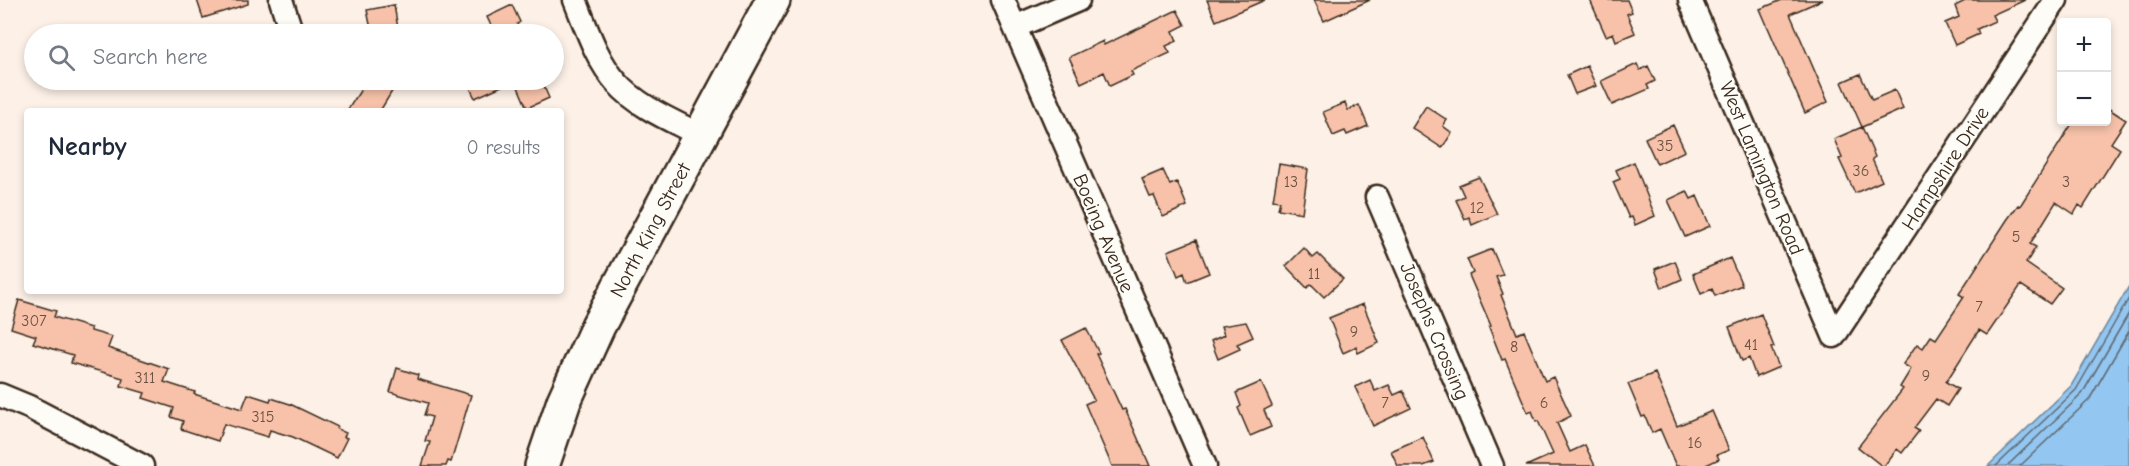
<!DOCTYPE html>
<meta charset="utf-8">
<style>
body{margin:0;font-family:"Comic Neue",sans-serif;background:#f6f6f7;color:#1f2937}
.controls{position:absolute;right:18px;top:18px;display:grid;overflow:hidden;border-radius:6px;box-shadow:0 3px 9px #0003}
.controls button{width:54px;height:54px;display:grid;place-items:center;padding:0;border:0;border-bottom:2px solid #e0e1e3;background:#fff;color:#1f2937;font:30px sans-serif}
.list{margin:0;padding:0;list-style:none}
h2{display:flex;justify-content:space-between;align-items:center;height:78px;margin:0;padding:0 24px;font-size:26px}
h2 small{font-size:20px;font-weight:400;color:#747a83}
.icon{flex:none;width:33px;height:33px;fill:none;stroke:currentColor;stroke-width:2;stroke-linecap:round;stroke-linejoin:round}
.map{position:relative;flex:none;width:2129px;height:466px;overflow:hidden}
.search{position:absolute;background:#fff;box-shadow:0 3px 9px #0003;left:24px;top:24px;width:540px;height:66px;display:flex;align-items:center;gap:15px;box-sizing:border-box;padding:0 21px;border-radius:33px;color:#747a83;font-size:22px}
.panel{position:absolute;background:#fff;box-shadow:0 3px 9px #0003;left:24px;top:108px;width:540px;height:186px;border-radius:6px}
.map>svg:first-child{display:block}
</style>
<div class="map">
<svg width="2129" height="466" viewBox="0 0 2129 466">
<rect width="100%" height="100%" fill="#fcf0e7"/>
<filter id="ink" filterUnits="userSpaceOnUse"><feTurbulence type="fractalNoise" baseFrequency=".0167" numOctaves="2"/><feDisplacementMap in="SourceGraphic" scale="12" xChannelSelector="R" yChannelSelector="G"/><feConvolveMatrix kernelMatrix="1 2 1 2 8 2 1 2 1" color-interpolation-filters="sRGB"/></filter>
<g filter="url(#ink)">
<path fill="#93c6f0" stroke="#70889c" stroke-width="1.5" d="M2129 286V466H1988L2071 386Z"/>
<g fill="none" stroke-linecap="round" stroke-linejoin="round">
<path stroke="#5e6872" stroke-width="1.5" d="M1996 466 2076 390 2129 298
M2007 466 2082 394 2129 313
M2020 466 2089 400 2129 331"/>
</g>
<path fill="#f7c2a9" stroke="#3b2a1e" stroke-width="1.5" d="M197 0H248V4L203 18Z
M1207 0H1265L1216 21Z
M1314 0H1370L1324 21Z
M1590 0H1627L1632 12 1627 14 1635 33 1616 41 1613 33 1606 36Z
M1782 0H1822L1790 14 1828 102 1805 113 1760 9Z
M1967 0H2025L1992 15 1995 21 1977 29 1979 34 1955 45 1945 23 1959 17 1955 6Z
M394 5 399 34H372L367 10Z
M512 5 520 22 517 24 522 34H495L487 17Z
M1177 10 1185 25 1173 31 1177 41 1166 46 1170 53 1131 71 1133 75 1110 86 1104 72 1081 83 1069 57 1103 41 1104 45Z
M1637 64 1640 70 1648 66 1655 81 1647 85 1649 89 1612 105 1601 81Z
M1587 66 1596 86 1575 94 1567 75Z
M1860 74 1872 100 1895 90 1903 109 1862 127 1875 157 1872 159 1882 181 1855 193 1839 159 1842 158 1834 139 1862 127 1842 82Z
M367 80H381L394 88 380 111H347Z
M478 80H541L549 98 527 108 515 80 475 98 468 84Z
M1345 103 1348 110 1359 105 1368 126 1347 135 1345 131 1333 136 1323 112Z
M1426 106 1447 120 1443 126 1452 133 1442 148 1412 128Z
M2106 107 2126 120 2111 143 2120 149 2083 208 2079 205 2074 214 2056 202 2030 244 2036 247 2026 263 2062 288 2050 304 2021 285 1987 335 1979 330 1946 382 1958 389 1947 406 1936 399 1914 428 1919 431 1902 453 1897 449 1884 466H1882L1858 447 1903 389 1900 387 1911 369 1903 364 1917 344 1923 348 1931 336 1936 339 1964 297 1959 294 2007 220 2018 205 2020 206 2073 122H2106Z
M1673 125 1685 151 1657 164 1645 138Z
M1634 162 1655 216 1635 225 1632 217 1629 218 1613 182 1620 179 1616 170Z
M1279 164 1308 169 1302 213 1278 209 1280 201 1273 200Z
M1163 170 1170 185 1177 182 1187 206 1163 217 1154 196 1150 197 1142 179Z
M1479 177 1497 214 1472 225 1469 217 1465 219 1456 200 1464 196 1459 185Z
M1687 191 1691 199 1697 196 1710 226 1685 237 1668 200Z
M1196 240 1209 273 1187 282 1184 273 1178 276 1168 251Z
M1304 248 1313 258 1318 254 1343 279 1324 297 1311 284 1307 288 1286 266Z
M1492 249 1503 275 1496 277 1503 294 1501 295 1517 334 1524 331 1545 381 1553 377 1571 416 1557 423 1570 452 1585 445 1595 466H1526L1553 454 1538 421H1536L1532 411 1528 413 1505 359 1502 360 1489 327 1491 326 1469 275 1473 273 1467 259Z
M1730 258 1742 285 1715 296 1712 289 1701 294 1693 274Z
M1675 261 1682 279 1662 288 1655 269Z
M19 300 56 311 54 317 91 328V331L112 337 108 348 169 369 164 382 195 392 194 394 242 409 248 394 270 401 271 398 290 404 338 427 337 429 346 433 344 437 347 438 337 458 293 437 270 430 268 437 224 424 218 441 181 429 183 421 171 417 174 408 143 398 145 393 121 386 123 378 71 363 73 355 33 343 36 336 11 328Z
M1363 304 1379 343 1358 353 1356 347 1343 353 1329 318Z
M1761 314 1774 347 1771 348 1779 367 1756 377 1749 358 1742 361 1729 327Z
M1246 322 1253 337 1237 344 1240 349 1218 359 1211 341 1224 335 1221 326Z
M1086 328 1099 353 1096 354 1122 410 1125 409 1150 466H1112L1085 404 1094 400 1062 340Z
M397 368 418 375 417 379 471 395 455 449 451 462 448 461 446 466H422L430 442 425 441 432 417 424 415 428 403 390 392Z
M1655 373 1677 426 1712 411 1729 450 1717 455 1719 459 1704 466H1676L1660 429 1652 433 1645 416 1642 417 1628 384Z
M1370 380 1375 391 1389 385 1394 395 1403 391 1411 408 1373 426 1355 387Z
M1261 382 1272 406 1264 410 1271 427 1250 436 1238 408 1241 406 1236 393Z
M1423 437 1434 462 1423 466H1398L1391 451Z"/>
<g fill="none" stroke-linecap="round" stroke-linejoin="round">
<g stroke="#3b2a1e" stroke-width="27">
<path id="minor" d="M281 0 291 31
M575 0C586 27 597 61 617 83 638 107 673 121 700 135
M1003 0 1205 466
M1690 0 1834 336
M1015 27 1078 0
M1377 197 1492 466
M1834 336 2056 0
M0 395 29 407 142 466"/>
</g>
<g stroke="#3b2a1e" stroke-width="38">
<path id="secondary" d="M542 466 564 401 598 326 773 0"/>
</g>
<use href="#minor" stroke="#fdfcf7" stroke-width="22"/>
<use href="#secondary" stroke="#fdfcf7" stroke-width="33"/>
</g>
</g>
<g text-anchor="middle" stroke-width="4.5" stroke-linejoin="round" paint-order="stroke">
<g font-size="16" fill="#6a5041">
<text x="1665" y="151">35</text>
<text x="1861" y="176">36</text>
<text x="1291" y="187">13</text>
<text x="2066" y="187">3</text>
<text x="1477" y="213">12</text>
<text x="2016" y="242">5</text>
<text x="1314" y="279">11</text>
<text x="1979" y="312">7</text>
<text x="34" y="326">307</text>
<text x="1354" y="337">9</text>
<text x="1751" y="350">41</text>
<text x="1514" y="352">8</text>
<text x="1926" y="381">9</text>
<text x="145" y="383">311</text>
<text x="1385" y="408">7</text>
<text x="1544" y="408">6</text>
<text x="263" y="422">315</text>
<text x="1695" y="448">16</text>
</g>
<g font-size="20" fill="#3b2a1e" stroke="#fdfcf7">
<text transform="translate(1762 168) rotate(67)" y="7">West Lamington Road</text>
<text transform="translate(1945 168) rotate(-57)" y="7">Hampshire Drive</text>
<text transform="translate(650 230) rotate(-62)" y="7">North King Street</text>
<text transform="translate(1104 233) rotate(67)" y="7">Boeing Avenue</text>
<text transform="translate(1435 331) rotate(67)" y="7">Josephs Crossing</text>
</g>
</g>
</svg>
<div class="controls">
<button>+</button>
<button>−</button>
</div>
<div class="search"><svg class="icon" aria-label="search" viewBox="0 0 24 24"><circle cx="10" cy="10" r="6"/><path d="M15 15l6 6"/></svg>Search here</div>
<section class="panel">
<h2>Nearby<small>0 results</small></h2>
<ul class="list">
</ul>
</section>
</div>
